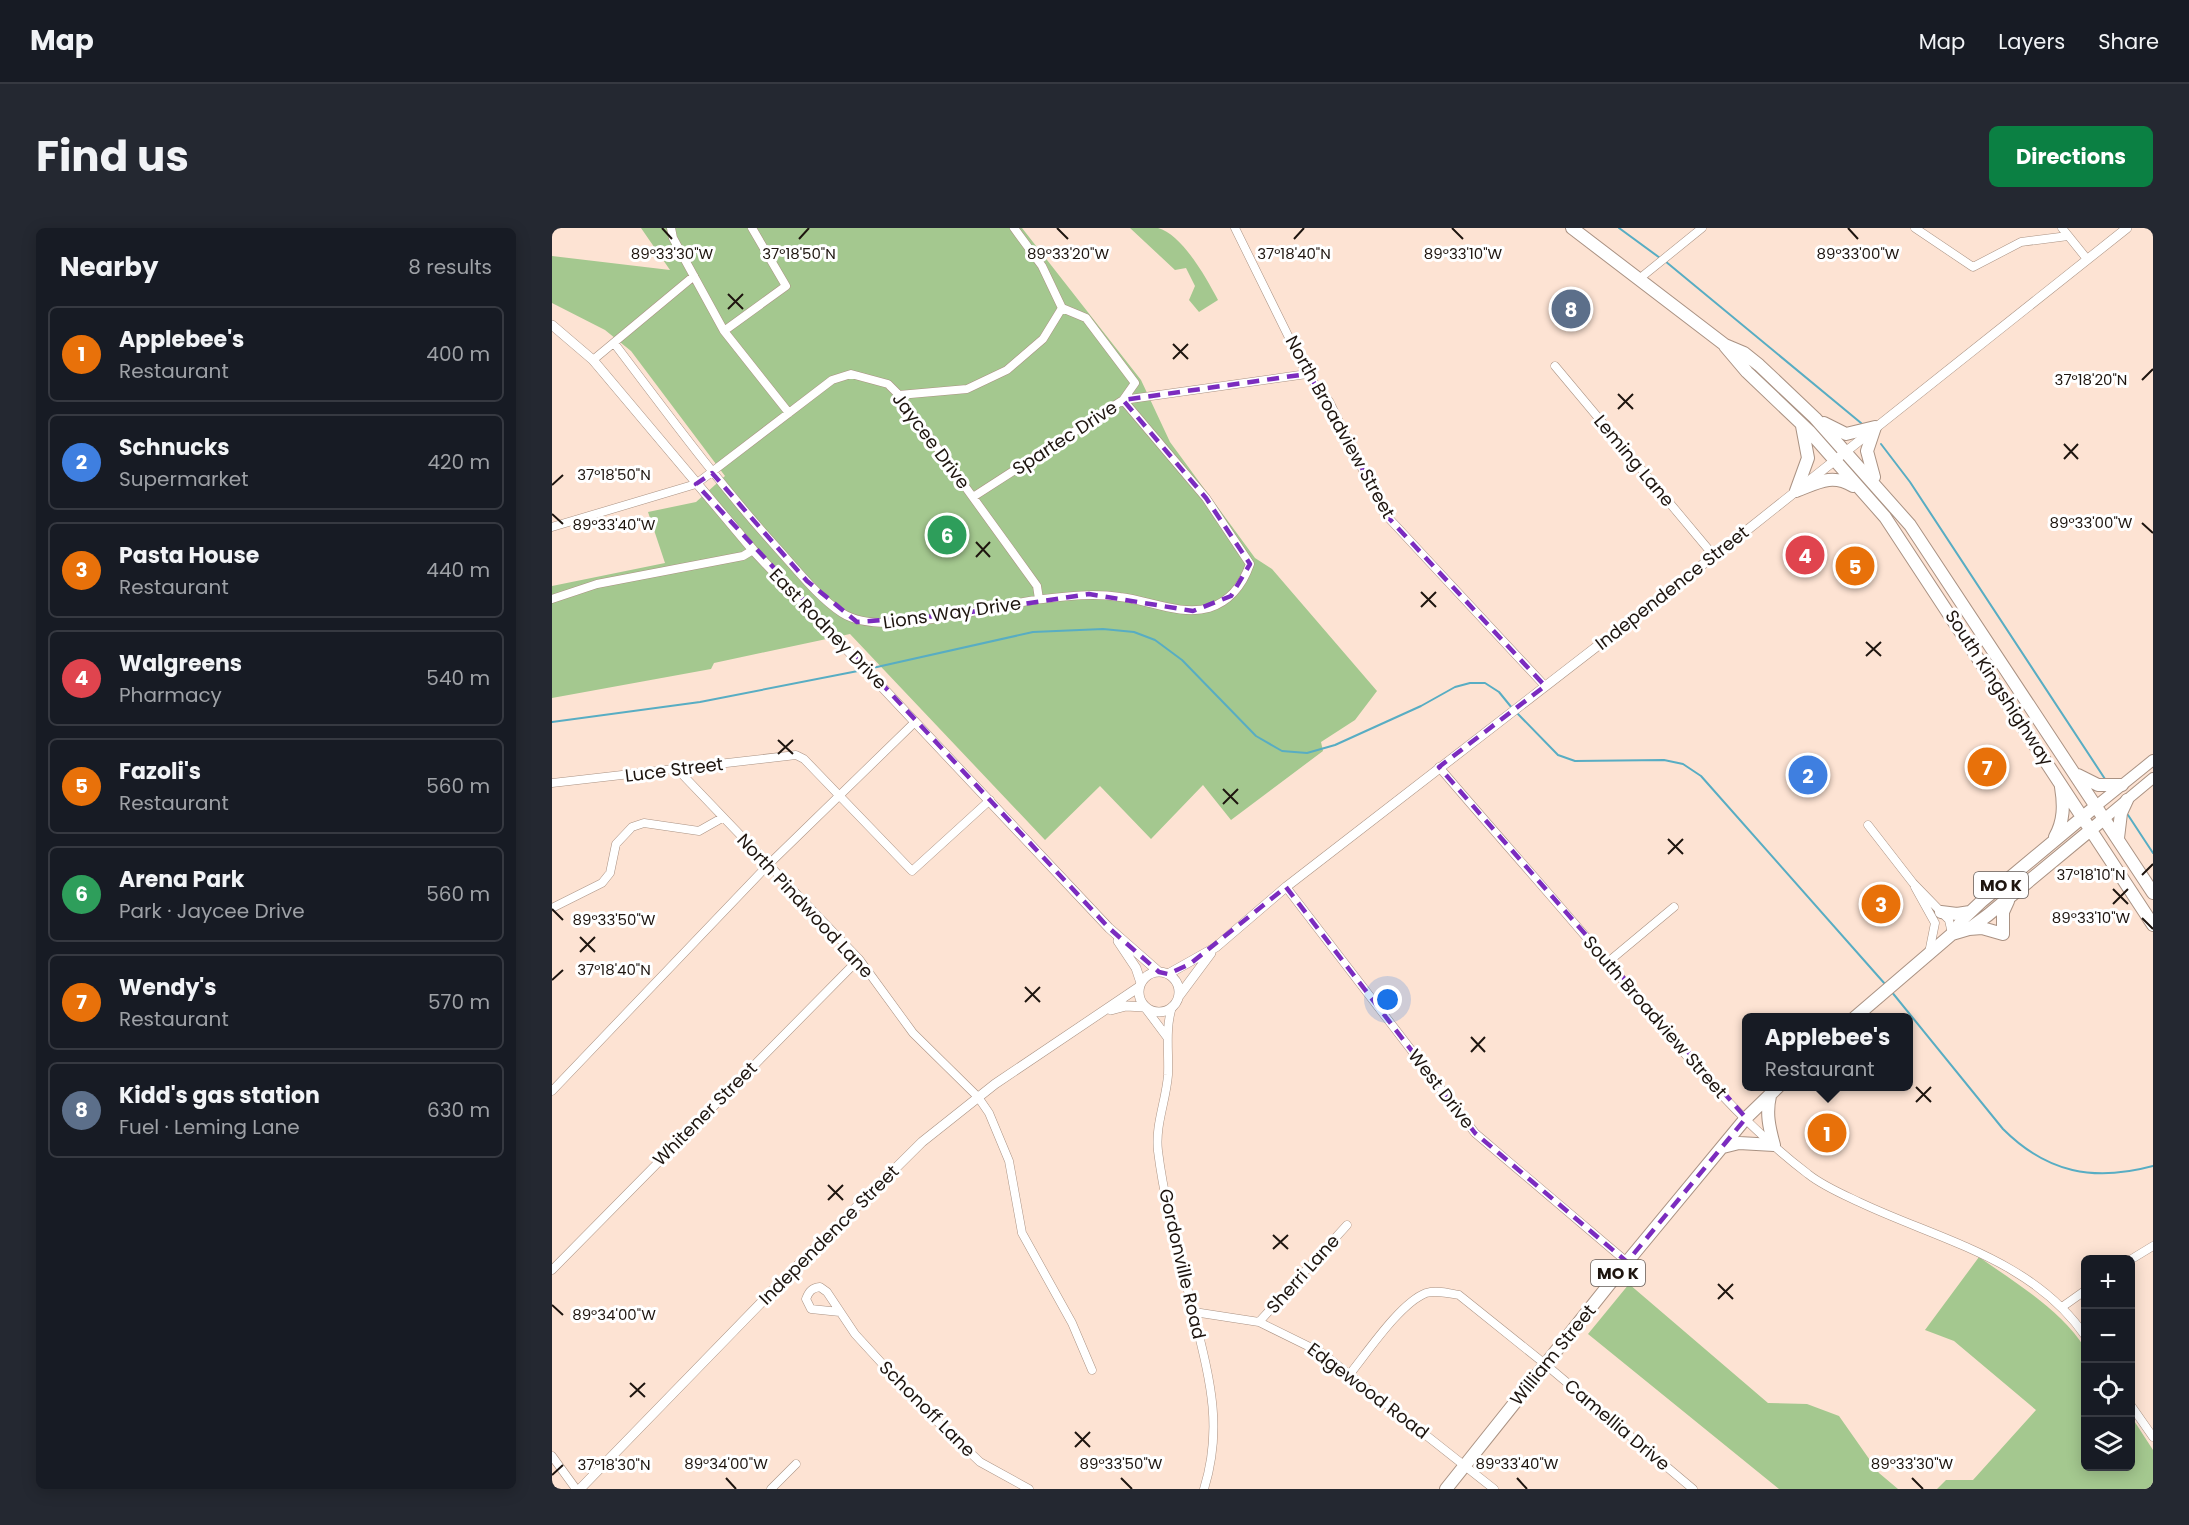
<!DOCTYPE html>
<meta charset="utf-8">
<style>
body{margin:0;font-family:Poppins,sans-serif;background:#242831;color:#f1f3f6}
.controls{position:absolute;right:18px;bottom:18px;display:grid;overflow:hidden;border-radius:9px;box-shadow:0 3px 15px #0003}
.controls button{width:54px;height:54px;display:grid;place-items:center;padding:0;border:0;border-bottom:2px solid #363941;background:#171b24;color:#f1f3f6;font:30px sans-serif}
.you{position:absolute;left:836px;top:772px;width:21px;height:21px;margin:-15px;border:4px solid #fff;border-radius:50%;background:#1a73e8;box-shadow:0 0 0 9px #1a73e833}
.badge{display:grid;place-items:center;width:39px;height:39px;border-radius:50%;background:#0b8043;color:#fff;font-size:20px;font-weight:700}
.pin{position:absolute;translate:-50% -50%;border:3px solid #fff;box-shadow:0 2px 6px #0006}
.popup{position:absolute;left:1190px;top:785px;width:171px;height:78px;box-sizing:border-box;display:grid;place-content:center;border-radius:9px;background:#171b24;filter:drop-shadow(0 2px 4px #0005);font-size:20px;white-space:nowrap;color:#9ea1a6}
.popup b{font-size:22px;color:#f1f3f6}
.popup::after{content:'';position:absolute;left:50%;top:100%;margin-left:-12px;border:12px solid transparent;border-top-color:#171b24}
.list{margin:0;padding:0;list-style:none}
h2{display:flex;justify-content:space-between;align-items:center;height:78px;margin:0;padding:0 24px;font-size:26px}
h2 small{font-size:20px;font-weight:400;color:#9ea1a6}
.list li{display:grid;grid-template-columns:39px 1fr auto;gap:18px;align-items:center;box-sizing:border-box;height:96px;margin:0 12px 12px;padding:0 12px;border:2px solid #363941;border-radius:9px}
.list b{display:block;font-size:22px;white-space:nowrap}
.list p{margin:0;font-size:20px;white-space:nowrap;color:#9ea1a6}
.list em{font-size:20px;font-style:normal;color:#9ea1a6}
.icon{flex:none;width:33px;height:33px;fill:none;stroke:currentColor;stroke-width:2;stroke-linecap:round;stroke-linejoin:round}
.map{position:relative;flex:none;width:1601px;height:1261px;overflow:hidden;border-radius:9px}
header{display:flex;align-items:center;gap:36px;box-sizing:border-box;height:84px;padding:0 30px;background:#171b24;border-bottom:2px solid #363941}
header strong{font-size:28px}
nav{display:flex;gap:33px;margin-inline-start:auto;font-size:21px}
.intro{display:flex;align-items:center;justify-content:space-between;box-sizing:border-box;height:144px;padding:0 36px}
h1{margin:0;font-size:42px}
.button{padding:15px 27px;border-radius:9px;background:#0b8043;color:#fff;font-size:21px;font-weight:700}
main{display:flex;gap:36px;padding:0 36px}
aside{flex:1;background:#171b24;border-radius:9px;box-shadow:0 3px 15px #0003}
.map>svg:first-child{display:block}
</style>
<header>
<strong>Map</strong>
<nav><a>Map</a><a>Layers</a><a>Share</a></nav>
</header>
<div class="intro"><h1>Find us</h1><a class="button">Directions</a></div>
<main>
<aside>
<h2>Nearby<small>8 results</small></h2>
<ul class="list">
<li><span class="badge" style="background:#e8710a">1</span><div><b>Applebee's</b><p>Restaurant</p></div><em>400 m</em></li>
<li><span class="badge" style="background:#3f7fe0">2</span><div><b>Schnucks</b><p>Supermarket</p></div><em>420 m</em></li>
<li><span class="badge" style="background:#e8710a">3</span><div><b>Pasta House</b><p>Restaurant</p></div><em>440 m</em></li>
<li><span class="badge" style="background:#e0444e">4</span><div><b>Walgreens</b><p>Pharmacy</p></div><em>540 m</em></li>
<li><span class="badge" style="background:#e8710a">5</span><div><b>Fazoli's</b><p>Restaurant</p></div><em>560 m</em></li>
<li><span class="badge" style="background:#2e9e5b">6</span><div><b>Arena Park</b><p>Park · Jaycee Drive</p></div><em>560 m</em></li>
<li><span class="badge" style="background:#e8710a">7</span><div><b>Wendy's</b><p>Restaurant</p></div><em>570 m</em></li>
<li><span class="badge" style="background:#5c6f8a">8</span><div><b>Kidd's gas station</b><p>Fuel · Leming Lane</p></div><em>630 m</em></li>
</ul>
</aside>
<div class="map">
<svg width="1601" height="1261" viewBox="0 0 1601 1261">
<rect width="100%" height="100%" fill="#fde3d3"/>
<path fill="#a4c88f" d="M89 0H470L589 152 618 214 703 330 720 341 825 463 803 492 769 514 771 523 679 592 651 557 599 611 548 558 493 612 298 406 162 435 159 441 0 470V358L113 335 96 284 144 274 173 248 79 123 53 102 0 75V28L118 42Z
M578 0C587 0 598 0 606 0 630 6 655 51 666 72L647 84 637 72 643 58 634 40 623 42Z
M1427 1029C1465 1056 1508 1081 1533 1120L1534 1238H1578L1579 1188 1601 1222V1261H1385L1394 1252H1421L1484 1182 1402 1113 1373 1102Z
M1077 1056 1216 1175 1255 1176 1287 1188 1327 1245 1346 1261H1227L1036 1106Z"/>
<g fill="none" stroke-linecap="round" stroke-linejoin="round">
<path stroke="#58adc3" stroke-width="2" d="M1067 0 1108 30
M1113 33 1309 195
M1329 216 1358 254 1553 551
M316 441 481 404 551 401 582 404 603 412 630 432 704 508 730 523 755 525 783 517 869 478 903 459 918 455H933L947 464 960 480
M964 484 1006 527 1023 533 1112 532 1131 536 1149 548 1333 756
M0 494 148 474 311 442
M1576 587 1601 625
M1339 763 1451 901C1495 945 1542 954 1601 938"/>
<g stroke="#aa9283" stroke-width="9">
<path id="minor" d="M119 0 121 10 172 103 237 185
M683 0 755 146 777 173 832 285 993 458
M1363 0 1421 39 1469 14 1516 8
M1510 0 1535 31
M1087 51 1150 0
M172 103 234 58 200 0
M62 115C115 185 167 256 226 321 246 343 266 369 290 385 332 412 441 376 491 371 516 368 542 365 568 369 596 372 629 388 657 380 679 373 691 356 698 336L654 270 571 172 583 155 534 90 510 80 490 38 462 0
M41 132 142 48
M1003 138 1162 328
M347 167 415 161 455 142 491 111 510 80
M421 269 571 172 755 146
M0 299 144 256 280 152 299 146 336 156 347 167 485 358 487 371
M0 371 45 356 191 328 201 322
M887 539C945 607 1005 674 1062 742 1122 813 1181 889 1256 946 1271 958 1290 966 1307 974 1387 1012 1481 1031 1534 1109
M126 542 307 731 361 805 426 869 437 885 457 933 470 1005 520 1095 540 1142
M0 555 244 527 252 531 360 643 438 572
M1316 597 1361 655 1397 692 1400 706
M734 659 923 905 1075 1034
M1363 659 1383 695 1377 725
M2 679 50 655 58 645 64 616 80 599 92 595 147 603 170 590
M1056 734 1122 679
M620 779C613 801 617 824 616 847 614 873 603 897 606 923 613 980 630 1036 643 1091 658 1152 671 1200 652 1261
M594 781 615 809
M0 863 216 637 363 494
M1578 1032 1601 1018
M0 1042 307 731
M1510 1079 1534 1062
M288 1084 259 1081 254 1071C257 1063 260 1060 268 1059L275 1064 303 1106 369 1178 428 1234 477 1261
M642 1084 707 1094 770 1125 942 1261
M707 1094 795 997
M797 1147C815 1125 848 1075 874 1065 884 1062 897 1065 907 1067L993 1136 1141 1261
M1578 1176 1601 1209
M0 1228 24 1261
M219 1261 244 1236"/>
</g>
<g stroke="#aa9283" stroke-width="10">
<path id="tertiary" d="M0 97 41 132 201 322 557 700 607 744
M566 713 584 740 589 755
M587 764a20 20 0 1 1 40 0a20 20 0 1 1-40 0Z
M616 746 664 719 734 659 1194 303 1575 0
M627 768 659 725
M559 782 574 778 592 779
M28 1261 236 1047 370 914 443 856 587 759"/>
</g>
<g stroke="#aa9283" stroke-width="12">
<path id="secondary" d="M1544 578 1601 532
M1553 590 1601 550"/>
</g>
<g stroke="#aa9283" stroke-width="14">
<path id="primary" d="M1020 0 1173 117 1192 125 1207 137 1263 190 1358 297 1601 665
M1173 118 1195 144 1257 203 1333 289 1601 697
M1272 195 1294 206 1323 199 1315 223 1322 249
M1244 263C1265 255 1280 245 1301 258
M1244 263 1256 230 1250 198
M1526 547 1546 557H1570
M1503 609C1512 593 1512 577 1509 559
M1566 610 1569 585 1575 572
M1389 684 1405 686 1418 684
M1417 701 1430 700 1451 706
M1400 706 1417 701 1436 687 1553 590
M1451 706V684L1456 673
M1302 790 1400 706 1412 690 1430 673 1544 578
M1171 919 1187 915 1222 917C1217 899 1214 885 1218 868
M894 1261 1075 1034 1194 890 1227 858"/>
</g>
<use href="#minor" stroke="#fff" stroke-width="8"/>
<use href="#tertiary" stroke="#fff" stroke-width="9"/>
<use href="#secondary" stroke="#fff" stroke-width="10"/>
<use href="#primary" stroke="#fff" stroke-width="12"/>
</g>
<path fill="none" stroke="#7b2cbf" stroke-width="4.5" stroke-dasharray="12 8" stroke-linejoin="round" d="M755 146 777 173 832 285 993 458 887 539 1194 890 1075 1034 923 905 734 659 638 736 616 746 607 744 557 700 144 256 160 245 255 353 305 394 399 387 537 366 641 383 679 368 698 336 654 270 571 172Z"/>
<path fill="none" stroke="#1e150f" stroke-width="2" d="M110 0 120 11M505 0 516 11M900 0 911 11M1296 0 1306 11M247 11 257 0M742 11 752 0M176 66 191 81M176 81 191 66M621 116 636 131M621 131 636 116M1590 152 1601 141M1066 166 1081 181M1066 181 1081 166M1512 216 1526 231M1512 231 1526 216M0 257 11 247M0 286 11 296M1590 295 1601 305M424 314 438 329M424 329 438 314M869 364 884 379M869 379 884 364M1314 414 1329 428M1314 428 1329 414M226 512 241 526M226 526 241 512M671 561 686 576M671 576 686 561M1116 611 1131 626M1116 626 1131 611M1590 647 1601 636M1561 661 1576 676M1561 676 1576 661M0 681 11 692M1590 690 1601 701M28 709 43 724M28 724 43 709M0 752 11 742M473 759 488 774M473 774 488 759M919 809 933 824M919 824 933 809M1364 859 1379 874M1364 874 1379 859M276 957 291 972M276 972 291 957M721 1007 736 1021M721 1021 736 1007M1166 1056 1181 1071M1166 1071 1181 1056M0 1077 11 1087M78 1155 93 1169M78 1169 93 1155M523 1204 538 1219M523 1219 538 1204M0 1247 11 1237M174 1250 184 1261M569 1250 580 1261M965 1250 975 1261M1360 1250 1371 1261"/>
<g text-anchor="middle" stroke-width="6" stroke-linejoin="round" paint-order="stroke">
<g fill="#fff" stroke="#625b57" stroke-width="1.5">
<rect x="1422" y="644" width="54" height="26" rx="4.5"/>
<rect x="1039" y="1032" width="54" height="26" rx="4.5"/>
</g>
<g font-size="16" font-weight="bold" fill="#1e150f">
<text x="1449" y="663">MO K</text>
<text x="1066" y="1051">MO K</text>
</g>
<g font-size="18" fill="#1e150f" stroke="#fff">
<text transform="translate(788 199) rotate(61)" y="6">North Broadview Street</text>
<text transform="translate(513 210) rotate(-33)" y="6">Spartec Drive</text>
<text transform="translate(379 213) rotate(53)" y="6">Jaycee Drive</text>
<text transform="translate(1082 233) rotate(50)" y="6">Leming Lane</text>
<text transform="translate(1120 360) rotate(-38)" y="6">Independence Street</text>
<text transform="translate(400 385) rotate(-8)" y="6">Lions Way Drive</text>
<text transform="translate(276 401) rotate(46)" y="6">East Rodney Drive</text>
<text transform="translate(1447 460) rotate(57)" y="6">South Kingshighway</text>
<text transform="translate(122 542) rotate(-7)" y="6">Luce Street</text>
<text transform="translate(253 678) rotate(47)" y="6">North Pindwood Lane</text>
<text transform="translate(1103 789) rotate(49)" y="6">South Broadview Street</text>
<text transform="translate(889 861) rotate(52)" y="6">West Drive</text>
<text transform="translate(153 886) rotate(-45)" y="6">Whitener Street</text>
<text transform="translate(277 1007) rotate(-45)" y="6">Independence Street</text>
<text transform="translate(630 1036) rotate(77)" y="6">Gordonville Road</text>
<text transform="translate(751 1046) rotate(-48)" y="6">Sherri Lane</text>
<text transform="translate(1001 1127) rotate(-51)" y="6">William Street</text>
<text transform="translate(816 1163) rotate(37)" y="6">Edgewood Road</text>
<text transform="translate(375 1181) rotate(45)" y="6">Schonoff Lane</text>
<text transform="translate(1065 1197) rotate(40)" y="6">Camellia Drive</text>
</g>
</g>
<g font-size="15" text-anchor="middle" fill="#1e150f" stroke="#fff" stroke-width="6" stroke-linejoin="round" paint-order="stroke">
<text x="1306" y="31">89°33'00"W</text>
<text x="120" y="31">89°33'30"W</text>
<text x="247" y="31">37°18'50"N</text>
<text x="516" y="31">89°33'20"W</text>
<text x="911" y="31">89°33'10"W</text>
<text x="742" y="31">37°18'40"N</text>
<text x="1539" y="157">37°18'20"N</text>
<text x="62" y="252">37°18'50"N</text>
<text x="1539" y="300">89°33'00"W</text>
<text x="62" y="302">89°33'40"W</text>
<text x="1539" y="652">37°18'10"N</text>
<text x="1539" y="695">89°33'10"W</text>
<text x="62" y="697">89°33'50"W</text>
<text x="62" y="747">37°18'40"N</text>
<text x="62" y="1092">89°34'00"W</text>
<text x="174" y="1241">89°34'00"W</text>
<text x="569" y="1241">89°33'50"W</text>
<text x="965" y="1241">89°33'40"W</text>
<text x="1360" y="1241">89°33'30"W</text>
<text x="62" y="1242">37°18'30"N</text>
</g>
</svg>
<div class="controls">
<button>+</button>
<button>−</button>
<button><svg class="icon" aria-label="locate" viewBox="0 0 24 24"><circle cx="12" cy="12" r="6"/><path d="M12 2v4M12 18v4M2 12h4M18 12h4"/></svg></button>
<button><svg class="icon" aria-label="layers" viewBox="0 0 24 24"><path d="M12 4l9 5-9 5-9-5zM3 14l9 5 9-5"/></svg></button>
</div>
<div class="you"></div>
<div class="pin badge" style="left:1275px;top:905px;background:#e8710a">1</div>
<div class="popup"><b>Applebee's</b>Restaurant</div>
<div class="pin badge" style="left:1256px;top:547px;background:#3f7fe0">2</div>
<div class="pin badge" style="left:1329px;top:676px;background:#e8710a">3</div>
<div class="pin badge" style="left:1253px;top:327px;background:#e0444e">4</div>
<div class="pin badge" style="left:1303px;top:338px;background:#e8710a">5</div>
<div class="pin badge" style="left:395px;top:307px;background:#2e9e5b">6</div>
<div class="pin badge" style="left:1435px;top:539px;background:#e8710a">7</div>
<div class="pin badge" style="left:1019px;top:81px;background:#5c6f8a">8</div>
</div>
</main>
